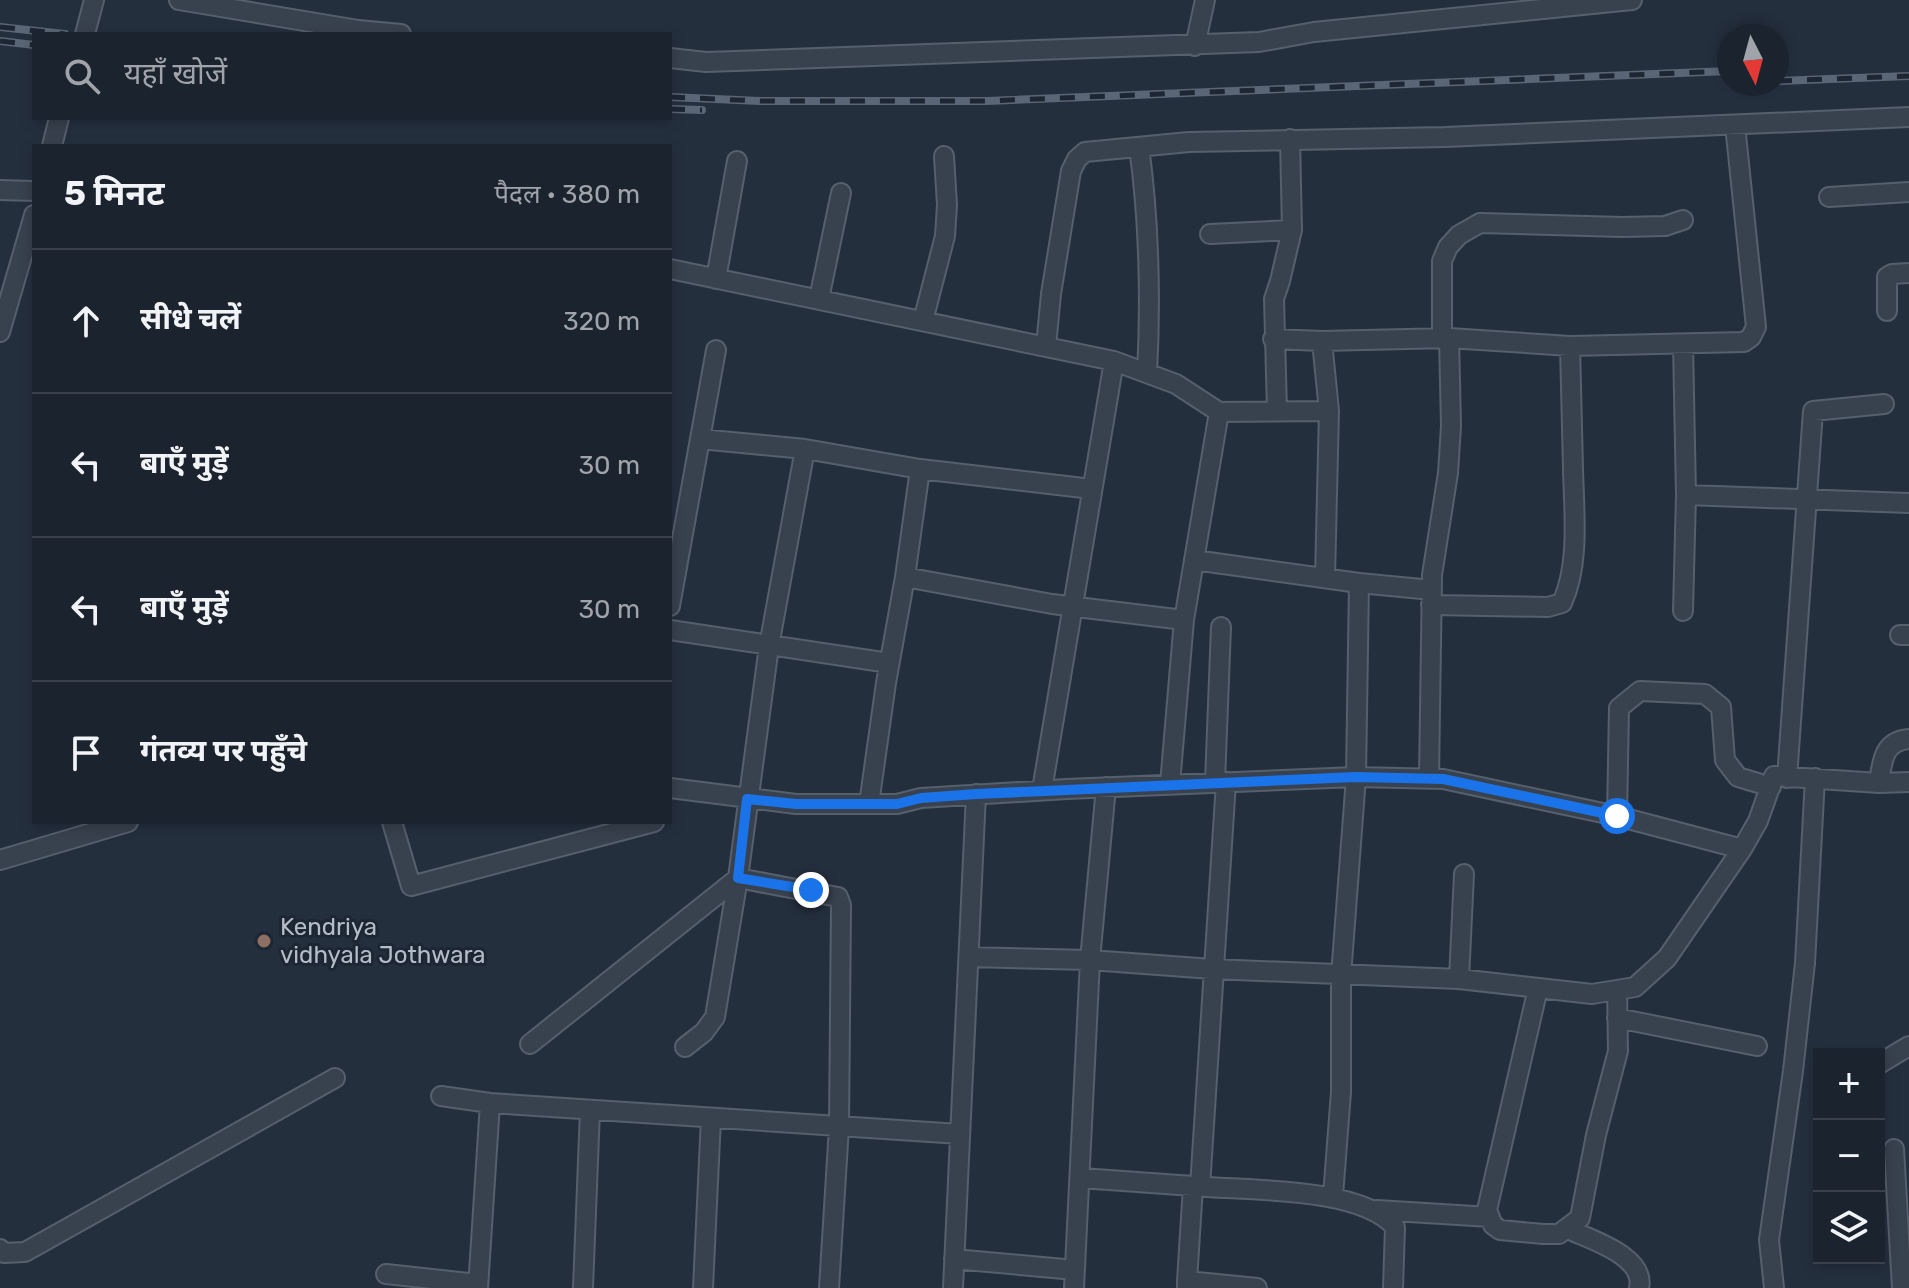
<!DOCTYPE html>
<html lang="hi">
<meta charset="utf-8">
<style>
body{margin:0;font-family:Rubik,"Noto Sans Devanagari",sans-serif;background:#282f3a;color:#f1f3f6}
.controls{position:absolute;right:24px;bottom:24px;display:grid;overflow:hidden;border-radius:0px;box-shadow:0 4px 12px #0003}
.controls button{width:72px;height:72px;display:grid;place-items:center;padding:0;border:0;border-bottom:2px solid #39404a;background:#1b232e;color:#f1f3f6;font:40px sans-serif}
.compass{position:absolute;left:1717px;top:24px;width:72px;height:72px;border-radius:50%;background:#1b232e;box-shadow:0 4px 12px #0003;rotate:174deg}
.stop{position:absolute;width:24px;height:24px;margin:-18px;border:6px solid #1a73e8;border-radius:50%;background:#fff}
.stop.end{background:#1a73e8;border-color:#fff;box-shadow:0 2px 8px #0008}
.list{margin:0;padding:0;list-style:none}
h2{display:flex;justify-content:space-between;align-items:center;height:104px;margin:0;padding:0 32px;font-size:34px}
h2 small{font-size:26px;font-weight:400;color:#a0a4aa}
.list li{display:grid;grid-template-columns:52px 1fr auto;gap:24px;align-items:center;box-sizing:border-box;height:144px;padding:0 32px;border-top:2px solid #39404a}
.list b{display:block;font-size:30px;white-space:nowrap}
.list em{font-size:26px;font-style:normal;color:#a0a4aa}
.icon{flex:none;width:44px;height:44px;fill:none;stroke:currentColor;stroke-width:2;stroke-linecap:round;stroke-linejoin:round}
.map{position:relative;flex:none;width:1909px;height:1288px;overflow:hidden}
.search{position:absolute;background:#1b232e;box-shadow:0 4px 12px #0003;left:32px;top:32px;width:640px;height:88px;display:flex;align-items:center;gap:20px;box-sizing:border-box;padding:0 28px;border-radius:0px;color:#a0a4aa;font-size:30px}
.panel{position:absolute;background:#1b232e;box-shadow:0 4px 12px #0003;left:32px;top:144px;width:640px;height:680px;border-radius:0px}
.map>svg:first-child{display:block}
</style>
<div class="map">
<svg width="1909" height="1288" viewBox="0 0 1909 1288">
<rect width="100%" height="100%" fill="#242f3e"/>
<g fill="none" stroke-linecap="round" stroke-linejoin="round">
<g stroke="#565f6c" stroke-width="22">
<path id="minor" d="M179 0 358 30 401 34
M85 34 94 0
M1195 46 1205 0
M670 58 706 62 1259 42 1314 32 1632 0
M52 146 59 118
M1139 147C1149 218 1151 301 1147 373
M0 190 34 191
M1829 197 1909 192
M1210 234 1292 230
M670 269 1114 361
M716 279 737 161
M819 299 841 193
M1887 311V277L1892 274 1909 273
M923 321 945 236 947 205 944 156
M0 332 34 215
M1273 339 1322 341
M1442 339V261L1448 247 1459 235 1480 223 1622 227 1665 226 1683 220
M1683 344 1686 495 1683 611
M1046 346 1051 294 1071 171 1077 159 1085 152 1189 142 1445 137 1909 117
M1277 411 1274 299 1280 281 1292 230 1290 139
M1329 411 1322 341 1449 338 1570 346 1744 342 1751 337 1756 327 1735 125
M1219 412 1329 411 1325 578
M700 439 716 350
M1686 495 1909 503
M1194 560 1359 583 1356 777 1341 976V1092L1333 1196
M905 577 920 469 1092 489
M1359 583 1432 590
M1431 605 1548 607 1562 603C1580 564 1574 512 1573 469 1572 428 1571 387 1570 346
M670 606 700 439 805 449 920 469
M670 630 889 663
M1900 635H1909
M1429 778 1432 575 1448 473 1451 426 1449 338
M1787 778 1813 411 1884 404
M1215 782 1221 627
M1879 783C1882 762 1883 741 1909 739
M1106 787 1090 960 1212 969 1459 979 1592 994 1635 987 1667 958 1742 849 1758 821 1774 776 1879 783 1909 782
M670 788 796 804H897L921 798 1067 789 1356 777 1443 779 1617 816 1742 849
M1042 790 1114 361 1176 384 1219 412 1184 620
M869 804 886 683 905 577 1052 604 1184 620 1170 784
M1617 816 1619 708 1640 691 1705 694 1721 707 1725 760 1738 777 1771 787
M392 822 411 886 654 822
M0 860 128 822
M969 957 1090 960 1074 1288
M1459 979 1464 874
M1538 988 1487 1210 1493 1225 1500 1230 1543 1234H1559L1580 1218 1596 1135 1618 1051 1617 990
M1617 1018 1757 1046
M530 1044 738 878 838 897 841 905 839 1127 829 1288
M685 1047 704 1032 715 1017 738 878 769 646 805 449
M1879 1064 1909 1046
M441 1096 490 1103 960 1134
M1894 1149 1902 1288
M1081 1178 1193 1186 1187 1281
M1193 1186C1246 1191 1360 1186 1395 1227L1393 1288
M1200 1187 1226 782
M1377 1210 1490 1217
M1568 1229C1591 1240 1646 1256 1639 1288
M0 1249 4 1253 25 1252 335 1078
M954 1259 1075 1270
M386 1274 478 1284
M478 1288 490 1103
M583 1288 590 1110
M703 1288 711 1118
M953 1288 976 794
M1187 1288V1281L1257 1288
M1774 1288 1769 1240 1793 1071 1805 963 1815 778"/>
</g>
<use href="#minor" stroke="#38414e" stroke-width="18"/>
<g stroke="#5a6575" stroke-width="8">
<path id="rail" d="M0 27 65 34
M0 41 34 45
M1777 81 1909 76
M670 97 760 101H987L1729 71
M670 109 702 110"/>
</g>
<use href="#rail" stroke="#1d2633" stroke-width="5" stroke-dasharray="15" stroke-linecap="butt"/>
</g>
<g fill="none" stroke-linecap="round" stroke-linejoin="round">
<path stroke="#1a73e8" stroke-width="10" d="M811 890 738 878 747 799 796 804H897L921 798 976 794 1356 777 1443 779 1617 816"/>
</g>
<circle fill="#8d6e63" stroke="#1d2633" stroke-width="3" cx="264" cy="941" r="8"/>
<g text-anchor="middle" stroke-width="6" stroke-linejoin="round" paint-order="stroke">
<g font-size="24" fill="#b4bcc9" stroke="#1d2633" text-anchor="start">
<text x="280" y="935">Kendriya<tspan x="280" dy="28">vidhyala Jothwara</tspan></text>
</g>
</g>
</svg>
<div class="controls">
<button>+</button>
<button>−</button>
<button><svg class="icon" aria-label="layers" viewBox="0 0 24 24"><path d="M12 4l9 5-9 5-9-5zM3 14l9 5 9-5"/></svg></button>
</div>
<svg class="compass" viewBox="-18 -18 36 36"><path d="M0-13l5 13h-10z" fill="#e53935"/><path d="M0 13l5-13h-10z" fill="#a0a4aa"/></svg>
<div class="stop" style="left:1617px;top:816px"></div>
<div class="stop end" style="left:811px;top:890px"></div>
<div class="search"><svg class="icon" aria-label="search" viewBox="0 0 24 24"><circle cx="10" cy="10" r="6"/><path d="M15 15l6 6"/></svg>यहाँ खोजें</div>
<section class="panel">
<h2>5 मिनट<small>पैदल · 380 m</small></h2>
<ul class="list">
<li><svg class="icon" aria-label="ahead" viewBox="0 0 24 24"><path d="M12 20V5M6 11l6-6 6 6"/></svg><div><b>सीधे चलें</b></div><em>320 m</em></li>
<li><svg class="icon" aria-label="left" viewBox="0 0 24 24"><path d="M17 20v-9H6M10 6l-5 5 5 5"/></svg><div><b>बाएँ मुड़ें</b></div><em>30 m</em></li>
<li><svg class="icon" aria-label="left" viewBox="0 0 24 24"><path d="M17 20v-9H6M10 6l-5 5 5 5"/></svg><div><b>बाएँ मुड़ें</b></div><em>30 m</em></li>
<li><svg class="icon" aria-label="arrive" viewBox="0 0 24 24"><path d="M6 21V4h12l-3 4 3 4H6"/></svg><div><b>गंतव्य पर पहुँचे</b></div></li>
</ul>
</section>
</div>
